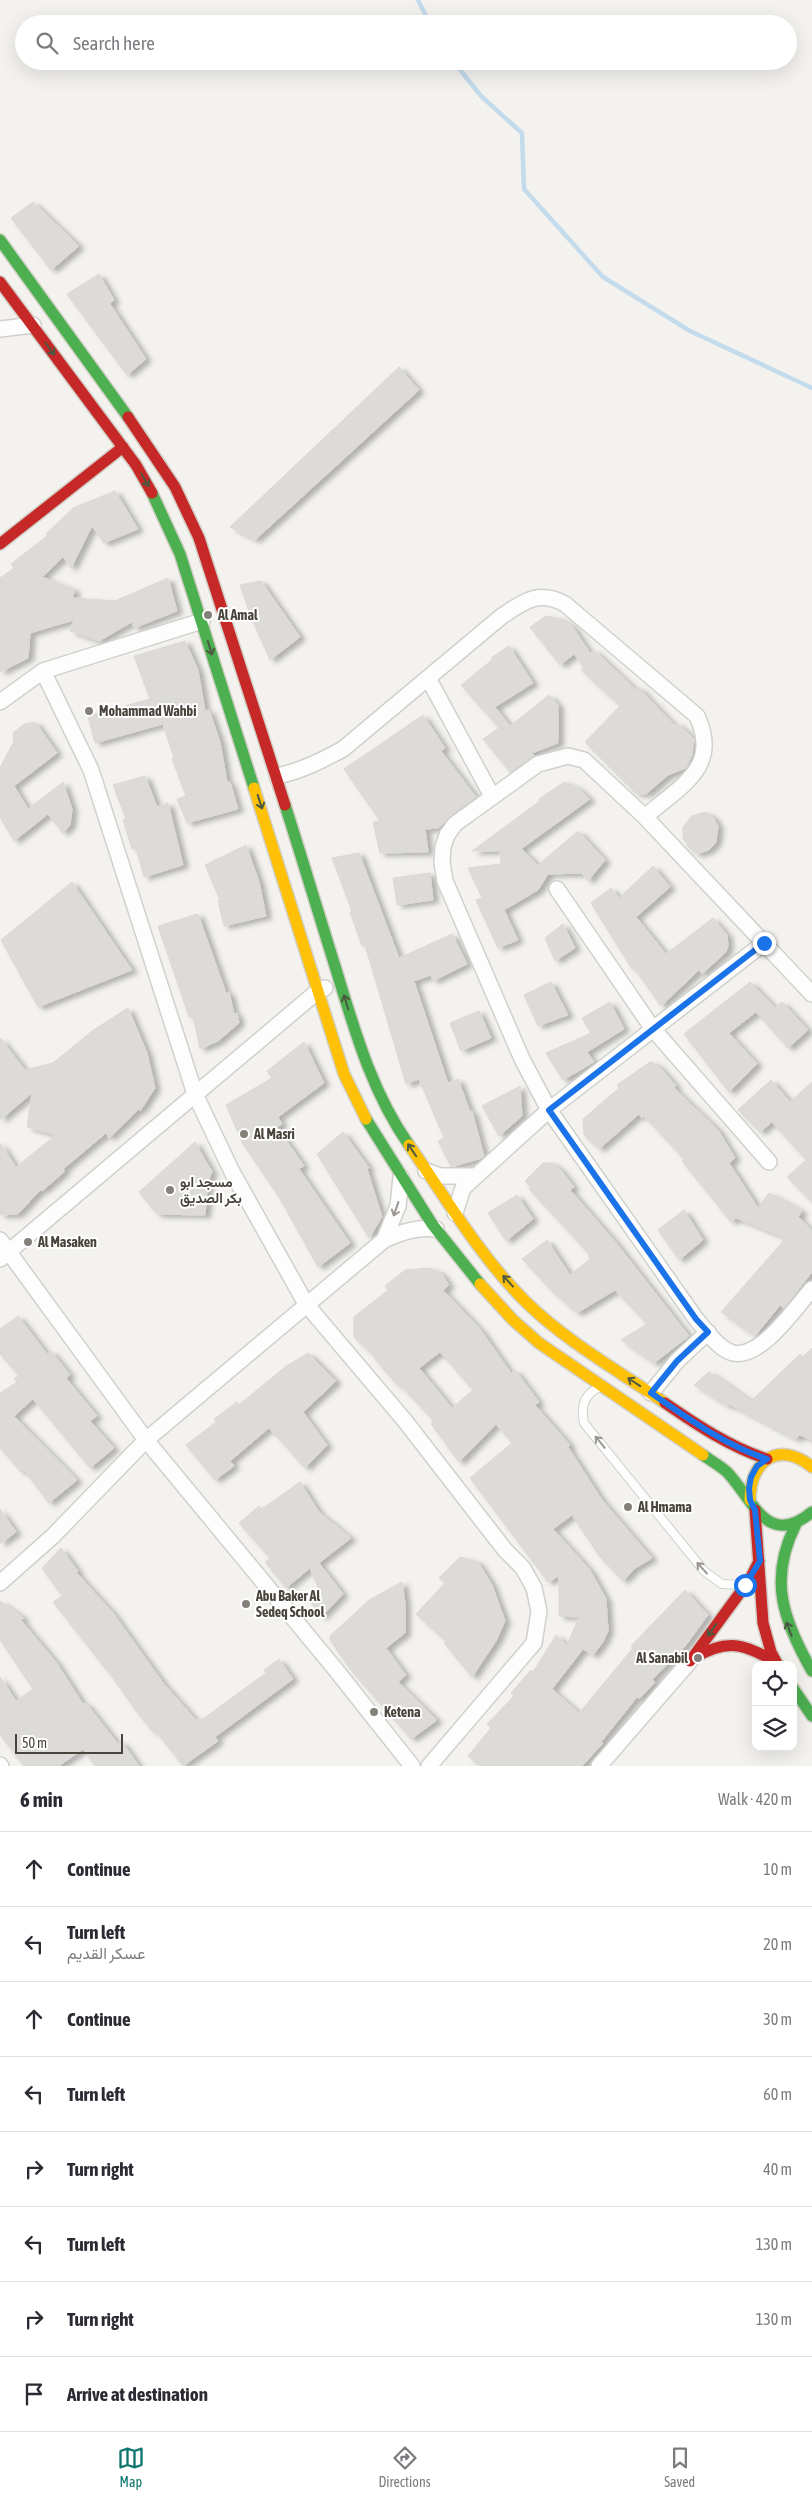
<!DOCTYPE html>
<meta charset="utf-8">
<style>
body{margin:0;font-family:"Asap Condensed",Vazirmatn,sans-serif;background:#f7f7f7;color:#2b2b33}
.controls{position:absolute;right:15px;bottom:15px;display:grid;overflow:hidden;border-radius:10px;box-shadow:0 5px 20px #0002}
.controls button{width:45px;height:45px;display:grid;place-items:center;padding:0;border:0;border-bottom:1px solid #e1e1e2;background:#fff;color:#2b2b33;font:25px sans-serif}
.scale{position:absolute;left:15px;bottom:12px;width:108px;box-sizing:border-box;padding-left:5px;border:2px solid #49443b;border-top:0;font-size:14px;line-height:18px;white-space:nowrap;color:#49443b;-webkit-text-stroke:4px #fff;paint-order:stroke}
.stop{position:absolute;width:15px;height:15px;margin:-11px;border:4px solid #1a73e8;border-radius:50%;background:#fff}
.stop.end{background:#1a73e8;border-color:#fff;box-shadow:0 1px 5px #0008}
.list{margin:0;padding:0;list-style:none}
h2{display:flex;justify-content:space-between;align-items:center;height:65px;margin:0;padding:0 20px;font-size:21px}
h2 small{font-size:16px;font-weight:400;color:#7c7c81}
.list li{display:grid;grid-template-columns:32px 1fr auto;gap:15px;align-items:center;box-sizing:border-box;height:75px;padding:0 20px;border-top:1px solid #e1e1e2}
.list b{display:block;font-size:19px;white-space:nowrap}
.list p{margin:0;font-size:16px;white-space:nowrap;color:#7c7c81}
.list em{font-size:16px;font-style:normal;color:#7c7c81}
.icon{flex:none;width:28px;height:28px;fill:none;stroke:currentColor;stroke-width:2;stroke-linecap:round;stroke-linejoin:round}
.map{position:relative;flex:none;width:812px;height:1766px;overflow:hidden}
.search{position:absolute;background:#fff;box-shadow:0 5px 20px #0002;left:15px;right:15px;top:15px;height:55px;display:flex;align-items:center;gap:12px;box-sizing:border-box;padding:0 18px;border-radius:28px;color:#7c7c81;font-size:19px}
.sheet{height:665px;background:#fff}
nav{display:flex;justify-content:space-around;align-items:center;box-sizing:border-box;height:70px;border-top:1px solid #e1e1e2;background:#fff;font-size:14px;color:#7c7c81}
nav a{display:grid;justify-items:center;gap:2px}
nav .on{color:#0f766e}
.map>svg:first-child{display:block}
</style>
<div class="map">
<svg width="812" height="1766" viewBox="0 0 812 1766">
<defs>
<filter id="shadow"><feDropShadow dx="5.5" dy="3" stdDeviation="2.5" flood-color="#0004"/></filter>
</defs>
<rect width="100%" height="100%" fill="#f3f2ef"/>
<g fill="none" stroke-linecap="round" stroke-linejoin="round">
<path stroke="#c4dbec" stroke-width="4.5" d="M418 0 430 24
M453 61 481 96 522 133 524 189 603 277 690 331 812 388"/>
</g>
<path fill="#dddbd7" stroke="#dbd9d5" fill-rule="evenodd" filter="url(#shadow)" d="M33 202 79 246 51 270 11 218Z
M99 274 114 300 110 304 146 359 127 375 67 294Z
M399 367 419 390 255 540 230 527Z
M115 491 138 529 104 543 92 526 71 568 63 557 42 577 75 590 72 598 115 601 168 578 177 611 134 628 132 622 99 641 70 631 74 620 30 633 28 658 0 672V578L14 568 11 564 47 536 46 534 73 508Z
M261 581 300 637 270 660 251 617 240 585Z
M546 616 561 619 572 626 590 653 594 650 636 690 638 687 675 726 677 723 694 739 692 755 686 768 668 775 646 794 636 793 585 742 620 706 581 670 584 668 574 654 560 665 530 627Z
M185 641 198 670 205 711 209 710 220 742 227 782H230L238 809 187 823 177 799 186 796 172 759 174 758 163 724 95 743 88 716 150 699 134 656Z
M509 646 533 683 495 707 510 726 549 695 558 705V743L532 753 534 756 510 772 483 739 499 728 461 685 492 660 491 658Z
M423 715 445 748 441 751 476 797 450 816 439 828 425 829 428 852 380 853 373 822 380 821 344 769Z
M30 723H36L57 753 14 786 28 809 63 782 72 809 70 825 63 833 48 814 14 841 0 817V768L14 741 13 733 24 724Z
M145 776 157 807 168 803 183 865 144 877 136 848 132 849 123 820 126 819 113 785Z
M564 782 577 787 590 799 521 849 538 865 578 831 605 860 588 881 582 873 548 874 538 890 504 910 518 940 498 948 476 900 482 898 468 868 501 864 500 851H472L540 801 539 799Z
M705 812 713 817 718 826 716 842 709 850 697 854 689 848 683 838V827L692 816Z
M246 845 259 882 266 916 224 926 218 901 220 900 205 865Z
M359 853 399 958 452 934 467 964 433 981 431 975 414 981 448 1083 458 1079 470 1112 472 1111 484 1156 482 1158 451 1167 438 1141 444 1138 419 1079 406 1084 365 945 362 946 350 912 352 911 332 858Z
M653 866 670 887 636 917 666 954 713 918 727 935 728 946 726 952 702 974 699 970 661 1006 634 968 632 969 591 903 611 888 619 898Z
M430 873 433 900 397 905 393 878Z
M72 882 132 970 38 1007 1 940Z
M198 914 226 993 229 992 234 1014 237 1013 239 1023 218 1041 200 1049 193 1016 189 1017 158 926Z
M563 924 575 948 555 961 545 938Z
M551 982 568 1015 538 1026 524 995Z
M750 982 775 1008 782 1002 808 1030 788 1048 756 1012 729 1033 757 1064 729 1092 684 1034Z
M610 1002 624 1029 587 1052 594 1062 563 1080 546 1053 591 1033 582 1018Z
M128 1008 147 1053 155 1088 140 1111 139 1109 109 1138 106 1133 63 1169 65 1171 42 1191 41 1189 18 1214 0 1215V1143L16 1167 56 1135 27 1127 32 1093 0 1120V1038L25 1070 53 1063 92 1031Z
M479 1011 491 1038 461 1051 450 1023Z
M304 1042 324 1083 278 1117 282 1124 277 1127 304 1166 299 1169 350 1243 318 1267 279 1197 243 1144 226 1105 272 1078 267 1071Z
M650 1062 658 1065 676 1086 674 1088 718 1130 735 1158 729 1163 758 1208 769 1193 802 1211 798 1217 812 1230V1272L784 1308 780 1305 755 1336 721 1312 786 1238 736 1218 731 1222 682 1161 684 1159 644 1116 642 1118 639 1114 599 1149 584 1135 583 1119 619 1088 617 1085Z
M771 1080 790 1102 812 1082V1202L787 1177 806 1160 772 1122 760 1132 738 1110Z
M520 1086 522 1116 499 1136 482 1106Z
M343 1132 369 1168 367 1169 382 1217 369 1238 317 1154Z
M195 1142 212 1172 208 1181 205 1215 157 1214 139 1192Z
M543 1163H552L560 1169 574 1187 570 1190 613 1239 689 1336 654 1363 621 1340 647 1324 615 1290 577 1313 554 1293 522 1259 547 1240 570 1275 590 1259 588 1256 590 1255 529 1189 531 1188 525 1181Z
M517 1195 533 1219 506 1241 488 1213Z
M684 1210 703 1240 679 1260 658 1230Z
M430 1268 441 1273 449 1285 443 1290 480 1329 511 1373 515 1370 539 1402 535 1405 570 1445 568 1447 602 1500 652 1558 634 1569 623 1581 600 1557 572 1515 553 1529 590 1570 606 1599 608 1631 603 1642 593 1655 583 1649 552 1689 579 1713 633 1648 631 1646 685 1590 708 1615 686 1645 652 1680 655 1682 639 1699 637 1697 601 1742 603 1743 582 1766H480L468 1756 491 1728 487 1724 514 1696 511 1693 531 1670 533 1672 556 1635 567 1645 579 1617 559 1616V1576L548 1582 470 1478 512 1443 496 1424 459 1462 431 1424 434 1421 399 1384 397 1385 374 1358 375 1357 354 1337V1317L388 1290 385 1286 405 1270ZM440 1352 473 1390 452 1408 419 1368Z
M18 1316 47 1354 51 1351 70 1375 66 1378 97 1416 90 1421 114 1448 90 1468 33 1399 14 1416 77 1480 49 1503 24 1470 21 1472 0 1448V1393L17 1382 14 1379 19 1376 0 1354V1329Z
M812 1348V1440L800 1435 796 1439 729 1404 728 1406 694 1385 709 1372 751 1401 800 1354 803 1357Z
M308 1353 336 1381 303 1412 327 1445 305 1468 269 1428 230 1461 234 1466 215 1480 186 1445 216 1422 214 1419 237 1402 239 1405 285 1367Z
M300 1482 319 1512 351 1538 319 1563 343 1594 321 1617 309 1599 320 1592 310 1568 286 1588 265 1562 270 1558 239 1523 259 1506 262 1509Z
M0 1509 16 1532 0 1544Z
M61 1548 78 1571 76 1572 113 1613 164 1684 196 1720 198 1718 200 1721 266 1673 264 1670 279 1659 293 1679 215 1737 218 1741 183 1766 155 1730 153 1732 136 1711 116 1682 53 1602 62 1596 42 1568Z
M460 1557 478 1562 492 1585 505 1621 496 1641 472 1677 444 1643 446 1641 416 1614 445 1583 439 1578Z
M402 1582 405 1603V1633L386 1648 406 1675 398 1682 437 1720 411 1739 350 1669 330 1640V1636L369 1600Z
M0 1601 24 1618 21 1620 56 1662 83 1704 86 1703 118 1744 122 1742 139 1766H95L83 1749 59 1766H24L0 1735V1677L16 1701 33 1689 0 1640Z"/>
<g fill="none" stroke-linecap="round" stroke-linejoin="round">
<g stroke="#d1d0cc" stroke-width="10">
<path id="lane" d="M598 1388C583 1395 581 1409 584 1423L704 1571 722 1584 741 1585"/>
</g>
<g stroke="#d1d0cc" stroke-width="18">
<path id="street" d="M0 329 33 325
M43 671 91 770 195 1094 232 1172 306 1304 405 1421 505 1550 523 1568 534 1588 539 1611 534 1643 429 1766
M428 678 492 796
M0 702 43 671 202 621
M277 776C301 771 321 761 343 749L502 616C525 601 538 590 565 604L697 716C721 768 680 786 645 817
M557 889 653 1029 769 1162
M812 994 645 817 584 760 568 756 538 764 455 824 447 835 443 847 442 862 445 881 522 1059 549 1110 696 1319C706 1330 718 1349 733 1353 761 1359 795 1308 812 1289
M426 1171 441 1176H474
M455 1213 463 1188 549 1110 764 943
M0 1240 146 1440 336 1670 412 1766
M384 1240 398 1206 401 1177
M0 1259 318 991 325 988
M651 1393 677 1361 708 1332
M0 1583 53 1536 146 1440 384 1240C402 1232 416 1227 436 1229
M0 1765 1 1766
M599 1766 690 1661"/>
</g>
<g stroke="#d2cfc6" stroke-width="14">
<path id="fast" d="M0 240 128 417
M152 493 180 554 254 788
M285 805C302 858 318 912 335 966 354 1028 371 1091 409 1145
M366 1119 432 1224 480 1284
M703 1455C711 1461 721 1466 728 1473 755 1503 768 1548 812 1512
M796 1524C768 1579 783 1620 812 1671
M793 1688 812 1716"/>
</g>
<g stroke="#d2cfc6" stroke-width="14">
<path id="slow" d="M254 788 344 1074 366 1119
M409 1145C446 1198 480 1257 527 1303 567 1342 619 1371 665 1403
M480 1284 513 1320 539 1343 703 1455
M750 1500C750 1460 779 1440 812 1467"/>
</g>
<g stroke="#d2cfc6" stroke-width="14">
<path id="jam" d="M0 282 136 465 152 493
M128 417 175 487 199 538 285 805
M0 544 123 447
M665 1403C697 1425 730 1447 767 1459
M755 1510 763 1623 771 1652 778 1665
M694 1658C728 1638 743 1644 776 1662
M690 1661 750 1579 759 1561"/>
</g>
<use href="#lane" stroke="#fdfdfd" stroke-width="8"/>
<use href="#street" stroke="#fdfdfd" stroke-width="15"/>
<use href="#fast" stroke="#4caf50" stroke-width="11"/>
<use href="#slow" stroke="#ffc107" stroke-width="11"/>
<use href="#jam" stroke="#c62828" stroke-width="11"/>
</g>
<defs><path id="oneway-shaft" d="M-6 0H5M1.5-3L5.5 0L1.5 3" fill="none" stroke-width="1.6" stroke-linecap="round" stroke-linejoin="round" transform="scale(1.25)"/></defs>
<g stroke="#4a593f">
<use href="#oneway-shaft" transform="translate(50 349) rotate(53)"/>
<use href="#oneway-shaft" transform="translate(145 480) rotate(60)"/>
<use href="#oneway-shaft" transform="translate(210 648) rotate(72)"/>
<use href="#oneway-shaft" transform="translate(260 802) rotate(72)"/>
<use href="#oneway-shaft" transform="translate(346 1002) rotate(-107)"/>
<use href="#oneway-shaft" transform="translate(412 1150) rotate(-124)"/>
<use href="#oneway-shaft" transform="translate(508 1281) rotate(-132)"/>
<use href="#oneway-shaft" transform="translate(634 1382) rotate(-146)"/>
<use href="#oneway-shaft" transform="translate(789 1629) rotate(-111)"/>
<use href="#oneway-shaft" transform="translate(712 1630) rotate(126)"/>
</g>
<g stroke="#9a9792">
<use href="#oneway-shaft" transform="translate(396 1209) rotate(109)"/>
<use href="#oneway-shaft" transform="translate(600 1442) rotate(-129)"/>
<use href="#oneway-shaft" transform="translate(702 1568) rotate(-132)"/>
</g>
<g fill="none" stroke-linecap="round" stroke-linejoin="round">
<path stroke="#1a73e8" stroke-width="6" d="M745 1585 760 1561 755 1510 750 1500 749 1488 751 1477 757 1466 767 1459C724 1445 688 1418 651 1393L677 1361 708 1332 696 1319 549 1110 764 943"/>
</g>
<g fill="#84817a" stroke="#fff" stroke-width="2">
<circle cx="208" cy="615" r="5"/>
<circle cx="89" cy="711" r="5"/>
<circle cx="244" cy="1134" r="5"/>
<circle cx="170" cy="1190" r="5"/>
<circle cx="28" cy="1242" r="5"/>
<circle cx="628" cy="1507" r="5"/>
<circle cx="246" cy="1604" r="5"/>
<circle cx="698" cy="1658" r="5"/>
<circle cx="374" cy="1712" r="5"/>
</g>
<g text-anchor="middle" stroke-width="4" stroke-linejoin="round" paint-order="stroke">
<g font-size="14" font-weight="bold" fill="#49443b" stroke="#fff" text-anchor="start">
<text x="218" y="620">Al Amal</text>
<text x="99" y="716">Mohammad Wahbi</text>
<text x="254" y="1139">Al Masri</text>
<text x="180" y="1187">مسجد ابو<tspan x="180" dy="16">بكر الصديق</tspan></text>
<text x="38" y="1247">Al Masaken</text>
<text x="638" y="1512">Al Hmama</text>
<text x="256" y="1601">Abu Baker Al<tspan x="256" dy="16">Sedeq School</tspan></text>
<text x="688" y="1663" text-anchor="end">Al Sanabil</text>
<text x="384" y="1717">Ketena</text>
</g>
</g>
</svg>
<div class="controls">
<button><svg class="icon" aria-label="locate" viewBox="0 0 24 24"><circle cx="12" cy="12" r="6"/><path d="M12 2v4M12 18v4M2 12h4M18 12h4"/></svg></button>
<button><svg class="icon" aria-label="layers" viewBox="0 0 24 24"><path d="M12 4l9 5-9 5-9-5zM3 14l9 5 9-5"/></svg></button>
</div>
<div class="scale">50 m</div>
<div class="stop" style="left:745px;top:1585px"></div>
<div class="stop end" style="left:764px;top:943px"></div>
<div class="search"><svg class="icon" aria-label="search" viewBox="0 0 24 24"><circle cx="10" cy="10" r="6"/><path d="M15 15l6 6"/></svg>Search here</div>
</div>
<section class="sheet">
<h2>6 min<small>Walk · 420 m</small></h2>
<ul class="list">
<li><svg class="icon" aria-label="ahead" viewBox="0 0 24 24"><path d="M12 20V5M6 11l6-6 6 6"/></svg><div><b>Continue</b></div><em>10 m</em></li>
<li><svg class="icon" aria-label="left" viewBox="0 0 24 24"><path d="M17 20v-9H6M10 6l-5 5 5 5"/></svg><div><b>Turn left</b><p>عسكر القديم</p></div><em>20 m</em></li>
<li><svg class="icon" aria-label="ahead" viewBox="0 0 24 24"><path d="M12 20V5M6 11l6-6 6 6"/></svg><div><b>Continue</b></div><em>30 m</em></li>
<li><svg class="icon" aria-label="left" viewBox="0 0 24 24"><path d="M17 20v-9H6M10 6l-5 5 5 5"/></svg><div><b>Turn left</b></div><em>60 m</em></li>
<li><svg class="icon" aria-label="right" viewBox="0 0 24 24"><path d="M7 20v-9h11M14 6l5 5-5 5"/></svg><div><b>Turn right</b></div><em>40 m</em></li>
<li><svg class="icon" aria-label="left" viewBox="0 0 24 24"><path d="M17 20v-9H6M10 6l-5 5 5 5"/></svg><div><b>Turn left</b></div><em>130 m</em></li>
<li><svg class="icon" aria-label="right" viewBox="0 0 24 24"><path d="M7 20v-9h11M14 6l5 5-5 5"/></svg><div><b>Turn right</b></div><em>130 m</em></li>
<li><svg class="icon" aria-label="arrive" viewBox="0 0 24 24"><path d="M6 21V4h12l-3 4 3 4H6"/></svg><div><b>Arrive at destination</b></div></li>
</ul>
</section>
<nav>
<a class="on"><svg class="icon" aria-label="map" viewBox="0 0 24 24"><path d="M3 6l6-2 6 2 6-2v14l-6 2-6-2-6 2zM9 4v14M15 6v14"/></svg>Map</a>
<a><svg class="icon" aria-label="directions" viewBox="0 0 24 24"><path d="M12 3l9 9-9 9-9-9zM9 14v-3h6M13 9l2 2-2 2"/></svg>Directions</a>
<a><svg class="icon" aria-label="saved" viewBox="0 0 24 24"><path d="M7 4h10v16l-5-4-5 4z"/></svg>Saved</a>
</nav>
